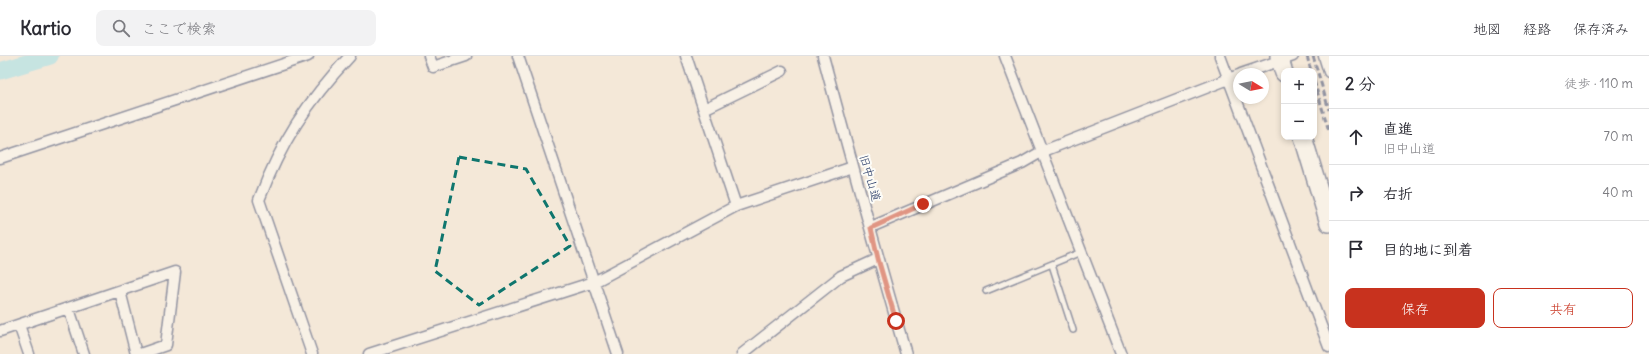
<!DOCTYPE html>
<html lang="ja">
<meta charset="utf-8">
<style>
body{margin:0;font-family:Delius,"Klee One",sans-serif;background:#f2f2f3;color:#2b2b33}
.controls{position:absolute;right:12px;top:12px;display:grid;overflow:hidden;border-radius:8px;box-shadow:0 2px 6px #0003}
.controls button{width:36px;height:36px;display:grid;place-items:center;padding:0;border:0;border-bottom:1px solid #e1e1e2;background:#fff;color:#2b2b33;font:20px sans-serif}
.compass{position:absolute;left:1233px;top:12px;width:36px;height:36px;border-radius:50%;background:#fff;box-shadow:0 2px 6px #0003;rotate:100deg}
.stop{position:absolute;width:12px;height:12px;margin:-9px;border:3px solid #c8321e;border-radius:50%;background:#fff}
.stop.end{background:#c8321e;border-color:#fff;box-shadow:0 1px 4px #0008}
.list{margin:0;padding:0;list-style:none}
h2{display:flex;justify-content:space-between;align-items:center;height:52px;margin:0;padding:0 16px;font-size:17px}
h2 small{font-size:13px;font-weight:400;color:#7c7c81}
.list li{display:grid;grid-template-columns:26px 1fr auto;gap:12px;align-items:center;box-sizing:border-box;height:56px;padding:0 16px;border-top:1px solid #e1e1e2}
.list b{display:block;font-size:15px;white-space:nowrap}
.list p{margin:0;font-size:13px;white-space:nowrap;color:#7c7c81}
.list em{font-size:13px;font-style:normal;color:#7c7c81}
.actions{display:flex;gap:8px;padding:12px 16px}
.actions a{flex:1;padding:9px 0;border:1px solid #c8321e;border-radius:8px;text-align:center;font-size:14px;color:#c8321e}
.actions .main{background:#c8321e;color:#fff}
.icon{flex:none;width:22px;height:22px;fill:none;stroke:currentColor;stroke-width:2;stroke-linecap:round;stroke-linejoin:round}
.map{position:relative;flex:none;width:1329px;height:298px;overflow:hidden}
header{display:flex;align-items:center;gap:24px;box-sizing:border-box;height:56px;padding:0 20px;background:#fff;border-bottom:1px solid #e1e1e2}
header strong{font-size:19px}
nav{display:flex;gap:22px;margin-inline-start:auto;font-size:14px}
.search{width:280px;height:36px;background:#f2f2f3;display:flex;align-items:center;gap:10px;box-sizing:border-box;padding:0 14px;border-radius:8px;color:#7c7c81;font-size:15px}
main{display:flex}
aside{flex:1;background:#fff}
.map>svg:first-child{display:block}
</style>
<header>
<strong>Kartio</strong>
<div class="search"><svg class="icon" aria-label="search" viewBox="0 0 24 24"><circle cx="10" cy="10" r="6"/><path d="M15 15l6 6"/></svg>ここで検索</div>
<nav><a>地図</a><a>経路</a><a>保存済み</a></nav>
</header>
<main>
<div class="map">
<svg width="1329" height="298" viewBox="0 0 1329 298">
<rect width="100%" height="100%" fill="#f4e8d8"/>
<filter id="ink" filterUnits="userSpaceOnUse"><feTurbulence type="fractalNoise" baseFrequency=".025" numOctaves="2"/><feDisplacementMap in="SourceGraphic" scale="8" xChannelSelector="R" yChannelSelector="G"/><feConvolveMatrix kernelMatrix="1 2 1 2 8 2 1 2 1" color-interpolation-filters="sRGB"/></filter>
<g filter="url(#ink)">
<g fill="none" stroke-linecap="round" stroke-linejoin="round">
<path stroke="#8fdfeb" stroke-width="17" d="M0 15 50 0"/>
<g stroke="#1b2f5e" stroke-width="8">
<path id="service" d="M1052 209 1073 274
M986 235 1081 196"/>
</g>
<g stroke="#1b2f5e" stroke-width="13">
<path id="minor" d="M429 0 433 11 466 0
M518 0 618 298
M686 0 736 150
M823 0C850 100 877 199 906 298
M1005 0 1121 298
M1220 0 1329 291
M1324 0 1329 16
M1241 18 1293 0
M704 53 782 15
M0 102 308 0
M871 171 1022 107 1041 96 1239 19
M120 235 136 298
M69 253 84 298
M19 269 29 298
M0 275 175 216 166 289 140 298
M312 298 259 144C281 86 307 46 350 0
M369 298 594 226 736 150 853 111
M742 298 841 220 878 203"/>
</g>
<g stroke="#1b2f5e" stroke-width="20">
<path id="trunk" d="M1279 0 1284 17
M1303 81 1329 167"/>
</g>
<use href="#service" stroke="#fdfcf7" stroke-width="5"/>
<use href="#minor" stroke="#fdfcf7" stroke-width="10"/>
<use href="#trunk" stroke="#fdfcf7" stroke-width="17"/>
<path stroke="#1b2f5e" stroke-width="3" stroke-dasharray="6 3" stroke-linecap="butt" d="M1307 0 1311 15
M1313 0 1329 54
M1314 25 1329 75"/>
</g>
</g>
<g fill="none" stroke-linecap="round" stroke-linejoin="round" filter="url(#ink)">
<path stroke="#c8321e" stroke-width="5" d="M896 265 878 203 871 172 923 148"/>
</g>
<path d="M0 0H1329V298H0ZM459 101 526 113 570 190 479 249 435 215Z" fill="#f4e8d8" fill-opacity=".55" fill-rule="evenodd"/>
<path fill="none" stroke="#0f766e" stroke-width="3" stroke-dasharray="8 5" stroke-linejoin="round" d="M459 101 526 113 570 190 479 249 435 215Z"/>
<g text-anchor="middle" stroke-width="4" stroke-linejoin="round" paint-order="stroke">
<g font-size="12" fill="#1b2f5e" stroke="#fdfcf7">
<text transform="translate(870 122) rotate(74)" y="4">旧中山道</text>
</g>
</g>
</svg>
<div class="controls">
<button>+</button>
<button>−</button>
</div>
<svg class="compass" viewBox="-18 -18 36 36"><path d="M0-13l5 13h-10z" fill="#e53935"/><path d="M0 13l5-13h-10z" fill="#7c7c81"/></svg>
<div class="stop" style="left:896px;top:265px"></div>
<div class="stop end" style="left:923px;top:148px"></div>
</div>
<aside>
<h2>2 分<small>徒歩 · 110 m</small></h2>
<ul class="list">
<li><svg class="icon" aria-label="ahead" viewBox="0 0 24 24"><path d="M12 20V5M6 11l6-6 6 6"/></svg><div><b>直進</b><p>旧中山道</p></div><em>70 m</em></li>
<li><svg class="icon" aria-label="right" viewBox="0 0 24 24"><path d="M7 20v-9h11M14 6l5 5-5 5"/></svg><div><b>右折</b></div><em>40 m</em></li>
<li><svg class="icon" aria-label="arrive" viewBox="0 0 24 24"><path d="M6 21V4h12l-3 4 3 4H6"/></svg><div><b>目的地に到着</b></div></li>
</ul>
<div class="actions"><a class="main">保存</a><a>共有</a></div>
</aside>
</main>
